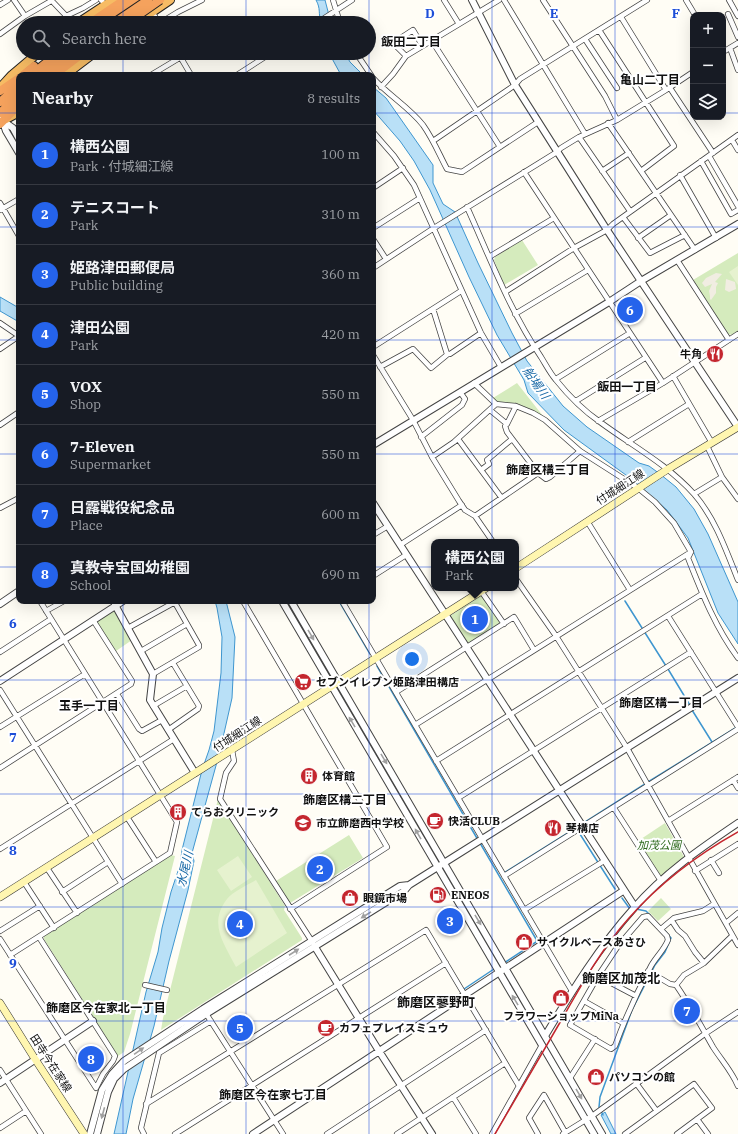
<!DOCTYPE html>
<meta charset="utf-8">
<style>
body{margin:0;font-family:"IBM Plex Serif","Noto Sans JP",serif;background:#242831;color:#f1f3f6}
.controls{position:absolute;right:12px;top:12px;display:grid;overflow:hidden;border-radius:8px;box-shadow:0 4px 16px #0002}
.controls button{width:36px;height:36px;display:grid;place-items:center;padding:0;border:0;border-bottom:1px solid #363941;background:#171b24;color:#f1f3f6;font:20px sans-serif}
.you{position:absolute;left:412px;top:659px;width:14px;height:14px;margin:-10px;border:3px solid #fff;border-radius:50%;background:#1a73e8;box-shadow:0 0 0 6px #1a73e833}
.badge{display:grid;place-items:center;width:26px;height:26px;border-radius:50%;background:#2563eb;color:#fff;font-size:13px;font-weight:700}
.pin{position:absolute;translate:-50% -50%;border:2px solid #fff;box-shadow:0 1px 4px #0006}
.popup{position:absolute;left:431px;top:539px;width:88px;height:52px;box-sizing:border-box;display:grid;place-content:center;border-radius:8px;background:#171b24;filter:drop-shadow(0 1px 3px #0005);font-size:13px;white-space:nowrap;color:#9ea1a6}
.popup b{font-size:15px;color:#f1f3f6}
.popup::after{content:'';position:absolute;left:50%;top:100%;margin-left:-8px;border:8px solid transparent;border-top-color:#171b24}
.list{margin:0;padding:0;list-style:none}
h2{display:flex;justify-content:space-between;align-items:center;height:52px;margin:0;padding:0 16px;font-size:17px}
h2 small{font-size:13px;font-weight:400;color:#9ea1a6}
.list li{display:grid;grid-template-columns:26px 1fr auto;gap:12px;align-items:center;box-sizing:border-box;height:60px;padding:0 16px;border-top:1px solid #363941}
.list b{display:block;font-size:15px;white-space:nowrap}
.list p{margin:0;font-size:13px;white-space:nowrap;color:#9ea1a6}
.list em{font-size:13px;font-style:normal;color:#9ea1a6}
.icon{flex:none;width:22px;height:22px;fill:none;stroke:currentColor;stroke-width:2;stroke-linecap:round;stroke-linejoin:round}
.map{position:relative;flex:none;width:738px;height:1134px;overflow:hidden}
.search{position:absolute;background:#171b24;box-shadow:0 4px 16px #0002;left:16px;top:16px;width:360px;height:44px;display:flex;align-items:center;gap:10px;box-sizing:border-box;padding:0 14px;border-radius:22px;color:#9ea1a6;font-size:15px}
.panel{position:absolute;background:#171b24;box-shadow:0 4px 16px #0002;left:16px;top:72px;width:360px;height:532px;border-radius:8px}
.map>svg:first-child{display:block}
</style>
<div class="map">
<svg width="738" height="1134" viewBox="0 0 738 1134">
<rect width="100%" height="100%" fill="#fffdf5"/>
<path fill="#d5ebbd" d="M522 240 538 265 504 285 494 260 495 257Z
M738 253V331L732 335 728 334 693 280Z
M517 383 543 416 524 407 499 403 493 398Z
M482 595 501 623 468 644 450 616Z
M114 610 132 640 116 651 96 621Z
M218 799 285 906 284 910 302 938V940L161 1030 163 1018Z
M665 823 684 857 683 860 663 877 660 875 638 841Z
M349 835 363 858 290 903 276 881Z
M171 855 175 856 130 1034 124 1052 118 1056 44 939V936Z
M661 898 671 909 658 921 648 911Z"/>
<path fill="#e6f2cf" d="M738 266V285L729 272Z
M238 856 252 877 231 891 217 870Z
M256 880 287 933 236 967C224 943 208 924 227 899 232 892 248 885 256 880Z"/>
<path fill="#f1ede2" d="M716 273 722 274 715 282 718 283 716 287V293L711 300 710 299V296L709 291 712 284 705 287 702 283 706 278Z
M726 279 735 282 736 289 729 292 725 290Z"/>
<path fill="#b9e0f7" stroke="#3f96cf" d="M316 0H325L331 23H321C318 13 321 9 316 0Z
M329 53H345L350 62 363 75H341Z
M373 87 386 98 433 165V183L443 204 455 212 478 263 512 333 527 361 563 406 587 427 639 463 649 466 660 474 676 487 694 509 708 534 738 602V644L718 613 688 538 667 510 630 478 564 430 528 393 524 380 497 335 469 277 430 190 414 161 400 141 373 110Z
M0 297 19 308V322L0 311Z
M215 601H226L235 637 232 698 220 751 192 853 194 861 188 890 169 961 154 1026 133 1099 126 1134H114L146 992 158 952 162 928 171 892 180 865 182 850 202 770 209 750 214 731 221 673 222 637 217 608Z
M605 1112 616 1134H611L601 1115Z"/>
<g fill="none" stroke-linecap="round" stroke-linejoin="round">
<path stroke="#3f96cf" stroke-width="1.5" d="M339 601 370 654
M625 601 666 666
M377 666 478 840
M668 669 691 707
M692 710 712 742
M648 782 737 727
M582 824 645 784
M578 831 615 889
M480 843 536 939V942L504 963
M504 873 579 826
M622 898 630 909
M636 909 646 911 650 915
M464 989 494 969
M603 1115 599 1107 600 1097 632 1010 655 965 665 952 671 938 665 931"/>
<g stroke="#444" stroke-width="6">
<path id="minor" d="M14 0 25 16
M51 0 73 23
M101 0 106 5
M333 0 340 23
M444 0 459 24
M504 0 585 134
M543 0 605 96 617 120
M686 0 695 15
M729 0 738 16
M0 5 8 0
M151 10 159 23
M728 14 738 37
M66 16 83 8 96 0
M621 17 666 90
M160 23 178 12 202 0
M317 23 352 0
M599 30 674 146 641 171
M0 34 25 16 51 1
M585 39 617 88
M432 41 500 147
M730 48 738 70
M723 52 738 43
M178 53 191 75
M356 53 371 75
M406 56 393 43 413 30 422 45
M151 75 181 57
M237 75 271 53
M373 78C388 95 409 107 423 125 433 139 439 154 447 169L462 172 538 122
M381 87 393 74 406 56 499 0
M670 88 713 153
M608 123 695 250
M373 132 394 156 414 185 481 333 501 367
M579 137 630 211
M732 140 738 150
M433 141 515 85 520 79 647 0
M709 156 738 206
M701 161 731 214 738 210
M602 171 629 153
M524 172 663 383
M680 175 716 238
M373 188 403 168
M0 203 19 236
M467 207C490 258 510 311 541 357 546 365 550 373 556 380 568 395 584 411 600 422 631 445 667 464 694 494 715 518 726 550 738 580
M0 210 19 199
M623 217 650 253 685 235
M373 228 420 198
M638 238 671 215
M373 239 386 259
M489 257 554 218
M677 260 729 340
M373 268 434 228 557 152 561 148 579 137 617 120 666 90 693 72
M505 292 574 248 607 230 613 224 738 135
M433 309 447 354H450L481 333
M515 314 588 270
M0 323 19 336
M373 347 461 291
M0 349 19 336
M373 355 413 420 432 457 459 501 465 510 475 516 493 542
M380 367 413 349 431 368 448 354
M673 376 712 443
M556 379 630 333
M474 383 496 404 516 406 533 413 545 420 580 451 638 488 655 502 674 523 691 552
M576 401 645 358
M490 410 507 424 505 426 507 432 538 473
M598 421 663 383 738 334
M507 424 516 406
M0 425 19 412
M421 437 462 405 465 399 460 392
M458 439 501 497
M628 442 689 404
M707 446 722 477
M432 457 454 442 496 404
M481 470 489 464 487 460 512 439
M694 494 722 477 738 499
M0 508 19 498
M475 516 538 473 546 479 550 477 580 451
M587 521 630 590
M373 535 388 526
M400 545 462 505
M691 552 688 558C702 593 715 627 738 658
M373 576 406 555
M516 579 556 636 627 748 738 945
M481 591 504 624
M243 601 387 847 290 909
M342 601 572 991
M46 611 64 601
M668 616 738 727
M128 628 175 602
M141 651 187 624
M0 652 51 619
M153 674 199 647V645L174 601
M0 690 122 884
M396 692 514 617 534 650
M117 694 139 729 142 731 162 720
M153 706 187 686
M415 725 691 552
M0 727 85 674
M168 730 198 709 199 706 173 663
M232 750 234 761 226 773 220 799 313 943
M436 761 702 594
M0 768 131 684 132 681 93 620
M733 780 738 788
M458 798 691 652
M614 808 661 881
M127 817 156 862
M668 821 738 777
M0 849 174 739
M711 860 719 873
M47 868 77 913
M695 871 738 844
M504 876 738 729
M24 882 54 928
M62 892 108 862
M524 910 604 861
M648 916 667 936 668 940C664 950 656 957 651 966 637 992 625 1019 615 1046L611 1049 570 1025 598 976 618 946 643 917Z
M672 921 678 930 685 936 695 952 704 963
M726 923 738 913
M661 929 674 918 703 911 714 904
M0 931 40 906
M732 936 704 963 684 975 676 985C690 1005 701 1026 713 1047 722 1061 731 1070 738 1086
M0 939 96 1088 103 1074 113 1061 115 1056 39 937
M10 955 170 853 177 822 40 601
M648 971 670 984 676 985
M598 976 636 996
M145 985 167 990
M584 1001 623 1023
M205 1012 283 1134
M0 1070 41 1134
M570 1078 595 1039
M636 1083 656 1110
M453 1097 476 1134
M146 1104 426 930 519 1086
M697 1119 708 1134
M0 1128 26 1111
M144 1134 141 1128 159 1053 211 1021
M175 1134 446 963
M327 1134 486 1030
M397 1134 505 1063
M492 1134 542 1045
M538 1134 529 1118 544 1095 565 1132
M563 1134 592 1116 706 1033 738 1012
M625 1134 694 1084 712 1108 677 1134"/>
</g>
<g stroke="#444" stroke-width="8">
<path id="tertiary" d="M472 0 515 85 607 230 738 427
M2 119 6 131 19 153
M3 121 13 128 19 139
M373 445 609 302 641 281 738 224
M373 503 635 907
M282 601 594 1134
M291 601 602 1134
M0 604 19 591
M115 605 153 674 150 700 195 773
M0 681 123 601
M315 947 379 1051 432 1134
M545 1036C572 991 599 947 634 908 663 874 701 848 738 823
M0 1083 93 1021
M90 1134 102 1090 112 1074 124 1061 203 1009 400 886 409 885
M97 1134 108 1092 114 1079 124 1069 206 1014 404 891 409 885 444 863 738 678
M253 1134 623 891"/>
</g>
<g stroke="#333" stroke-width="8">
<path id="secondary" d="M516 568 668 469 738 427
M0 897 486 588
M0 1003 35 1059 84 1134"/>
</g>
<g stroke="#222" stroke-width="10">
<path id="trunk" d="M78 23 113 0
M136 23 170 0
M65 75 94 53
M0 88 12 75 38 53
M6 119 19 112"/>
</g>
<g stroke="#222" stroke-width="10">
<path id="motorway" d="M90 23 124 0
M101 23 135 0
M23 75 34 66
M31 75 59 53
M43 75 71 53
M54 75 83 53
M0 91 19 78
M0 102 19 85
M0 113 19 95
M0 124 19 105"/>
</g>
<use href="#minor" stroke="#fff" stroke-width="4.5"/>
<use href="#tertiary" stroke="#fff" stroke-width="6"/>
<use href="#secondary" stroke="#fff6b0" stroke-width="7"/>
<use href="#trunk" stroke="#f7bc64" stroke-width="8"/>
<use href="#motorway" stroke="#f5a25d" stroke-width="8"/>
<path stroke="#c4262e" stroke-width="1.5" d="M495 1134C517 1096 540 1057 562 1019 582 984 602 948 629 918 660 883 697 855 738 832"/>
<g stroke="#222" stroke-width="10" stroke-linecap="butt">
<path id="motorway-bridge" d="M114 23 148 0
M127 23 160 0"/>
</g>
<use href="#motorway-bridge" stroke="#f5a25d" stroke-width="8"/>
</g>
<defs><path id="oneway-solid" d="M-6-.8H1V-3.2L6.5 0L1 3.2V.8H-6Z"/></defs>
<g fill="#a0a0a0">
<use href="#oneway-solid" transform="translate(311 635) rotate(60)"/>
<use href="#oneway-solid" transform="translate(352 722) rotate(-121)"/>
<use href="#oneway-solid" transform="translate(384 759) rotate(59)"/>
<use href="#oneway-solid" transform="translate(418 834) rotate(-120)"/>
<use href="#oneway-solid" transform="translate(366 915) rotate(148)"/>
<use href="#oneway-solid" transform="translate(478 920) rotate(59)"/>
<use href="#oneway-solid" transform="translate(294 952) rotate(-33)"/>
<use href="#oneway-solid" transform="translate(515 1000) rotate(-121)"/>
<use href="#oneway-solid" transform="translate(139 1051) rotate(-35)"/>
<use href="#oneway-solid" transform="translate(579 1094) rotate(60)"/>
<use href="#oneway-solid" transform="translate(103 1113) rotate(105)"/>
</g>
<path fill="none" stroke="#1d4ed8" stroke-width="1" stroke-opacity="0.55" d="M123 0V23M246 0V23M369 0V23M492 0V1134M615 0V1134M369 23V53M123 53V75M246 53V75M369 53V75M0 113H19M373 113H693M723 113H738M0 227H19M373 227H738M0 340H19M373 340H738M0 454H19M373 454H738M0 567H19M373 567H738M123 601V1134M246 601V1134M369 601V1134M0 680H738M0 794H738M0 907H738M0 1021H738"/>
<defs>
<g id="restaurant-disc" transform="scale(0.9)"><circle r="9.5" fill="#c4262e" stroke="#fff"/><path d="M-5-6h1v4h1v-4h1v4h1v-4h1v5L-1.5 .5V6h-2V.5L-5-1ZM5-6V6H3V1.5H1.5Q1.5-4 5-6Z" fill="#fff"/></g>
<g id="supermarket-disc" transform="scale(0.9)"><circle r="9.5" fill="#c4262e" stroke="#fff"/><path d="M-6-5.5h2.5l.6 2H6L4.5 2H-2.5L-4.4-4H-6ZM-1.5 3.2a1.3 1.3 0 1 0 .1 0ZM3 3.2a1.3 1.3 0 1 0 .1 0Z" fill="#fff"/></g>
<g id="building-disc" transform="scale(0.9)"><circle r="9.5" fill="#c4262e" stroke="#fff"/><path d="M-4-6H4V6H1V3H-1V6H-4ZM-2.5-4.3h1.7v1.8h-1.7ZM.8-4.3h1.7v1.8H.8ZM-2.5-1h1.7V.8h-1.7ZM.8-1h1.7V.8H.8Z" fill="#fff"/></g>
<g id="cafe-disc" transform="scale(0.9)"><circle r="9.5" fill="#c4262e" stroke="#fff"/><path d="M-5.5-4.5H6V0H3Q3 3.5 0 3.5H-2.5Q-5.5 3.5-5.5 0ZM3-3.2v2h1.7v-2ZM-6 4.5H4V6H-6Z" fill="#fff"/></g>
<g id="school-disc" transform="scale(0.9)"><circle r="9.5" fill="#c4262e" stroke="#fff"/><path d="M0-5L7-2L0 1L-7-2ZM-4 1L0 2.5L4 1V4Q0 6-4 4Z" fill="#fff"/></g>
<g id="fuel-disc" transform="scale(0.9)"><circle r="9.5" fill="#c4262e" stroke="#fff"/><path d="M-5.5-6h7V0h2V4h1.3V-2.5L3-4.5l.8-.8L6-3V5H2.5V1h-1V6h-7ZM-4.2-4.7v3.2H.2V-4.7Z" fill="#fff"/></g>
<g id="shop-disc" transform="scale(0.9)"><circle r="9.5" fill="#c4262e" stroke="#fff"/><path d="M-5-2.5h2.3a2.7 3.5 0 0 1 5.4 0H5L5.5 6h-11ZM-1.5-2.5h3a1.5 2.3 0 0 0-3 0Z" fill="#fff"/></g>
</defs>
<g fill-rule="evenodd">
<use href="#restaurant-disc" x="715" y="354"/>
<use href="#supermarket-disc" x="303" y="682"/>
<use href="#building-disc" x="309" y="776"/>
<use href="#building-disc" x="178" y="812"/>
<use href="#cafe-disc" x="435" y="821"/>
<use href="#school-disc" x="303" y="823"/>
<use href="#restaurant-disc" x="553" y="828"/>
<use href="#fuel-disc" x="438" y="895"/>
<use href="#shop-disc" x="350" y="898"/>
<use href="#shop-disc" x="524" y="942"/>
<use href="#shop-disc" x="561" y="998"/>
<use href="#cafe-disc" x="326" y="1028"/>
<use href="#shop-disc" x="596" y="1077"/>
</g>
<g text-anchor="middle" stroke-width="4" stroke-linejoin="round" paint-order="stroke">
<g font-size="11" font-weight="bold" fill="#111" stroke="#fff" text-anchor="start">
<text x="702" y="358" text-anchor="end">牛角</text>
<text x="316" y="686">セブンイレブン姫路津田構店</text>
<text x="322" y="780">体育館</text>
<text x="191" y="816">てらおクリニック</text>
<text x="448" y="825">快活CLUB</text>
<text x="316" y="827">市立飾磨西中学校</text>
<text x="566" y="832">琴構店</text>
<text x="451" y="899">ENEOS</text>
<text x="363" y="902">眼鏡市場</text>
<text x="537" y="946">サイクルベースあさひ</text>
<text x="561" y="1020" text-anchor="middle">フラワーショップMiNa</text>
<text x="339" y="1032">カフェプレイスミュウ</text>
<text x="609" y="1081">パソコンの館</text>
</g>
<g font-size="11" fill="#111" stroke="#fff">
<text transform="translate(620 487) rotate(-33)" y="4">付城細江線</text>
<text transform="translate(237 734) rotate(-33)" y="4">付城細江線</text>
<text transform="translate(51 1063) rotate(57)" y="4">田寺今在家線</text>
</g>
<g font-size="11" font-style="italic" fill="#2f6b1f" stroke="#fff">
<text x="659" y="849">加茂公園</text>
</g>
<g font-size="12" font-weight="bold" fill="#111" stroke="#fff">
<text x="411" y="46">飯田二丁目</text>
<text x="650" y="84">亀山二丁目</text>
<text x="627" y="391">飯田一丁目</text>
<text x="548" y="474">飾磨区構三丁目</text>
<text x="661" y="707">飾磨区構一丁目</text>
<text x="89" y="710">玉手一丁目</text>
<text x="345" y="804">飾磨区構二丁目</text>
<text x="106" y="1012">飾磨区今在家北一丁目</text>
<text x="273" y="1099">飾磨区今在家七丁目</text>
</g>
<g font-size="12" font-style="italic" fill="#1768a6" stroke="#fff">
<text transform="translate(536 383) rotate(55)" y="4">船場川</text>
<text transform="translate(185 869) rotate(-77)" y="4">水尾川</text>
</g>
<g font-size="13" font-weight="bold" fill="#111" stroke="#fff">
<text x="621" y="983">飾磨区加茂北</text>
<text x="436" y="1007">飾磨区蓼野町</text>
</g>
</g>
<g font-size="13" text-anchor="middle" font-weight="bold" fill="#1d4ed8" stroke="#fff" stroke-width="4" stroke-linejoin="round" paint-order="stroke">
<text x="430" y="18">D</text>
<text x="554" y="18">E</text>
<text x="676" y="18">F</text>
<text x="13" y="628">6</text>
<text x="13" y="742">7</text>
<text x="13" y="855">8</text>
<text x="13" y="968">9</text>
</g>
</svg>
<div class="controls">
<button>+</button>
<button>−</button>
<button><svg class="icon" aria-label="layers" viewBox="0 0 24 24"><path d="M12 4l9 5-9 5-9-5zM3 14l9 5 9-5"/></svg></button>
</div>
<div class="you"></div>
<div class="pin badge" style="left:475px;top:619px">1</div>
<div class="popup"><b>構西公園</b>Park</div>
<div class="pin badge" style="left:320px;top:869px">2</div>
<div class="pin badge" style="left:450px;top:921px">3</div>
<div class="pin badge" style="left:240px;top:924px">4</div>
<div class="pin badge" style="left:240px;top:1028px">5</div>
<div class="pin badge" style="left:630px;top:310px">6</div>
<div class="pin badge" style="left:687px;top:1011px">7</div>
<div class="pin badge" style="left:91px;top:1059px">8</div>
<div class="search"><svg class="icon" aria-label="search" viewBox="0 0 24 24"><circle cx="10" cy="10" r="6"/><path d="M15 15l6 6"/></svg>Search here</div>
<section class="panel">
<h2>Nearby<small>8 results</small></h2>
<ul class="list">
<li><span class="badge">1</span><div><b>構西公園</b><p>Park · 付城細江線</p></div><em>100 m</em></li>
<li><span class="badge">2</span><div><b>テニスコート</b><p>Park</p></div><em>310 m</em></li>
<li><span class="badge">3</span><div><b>姫路津田郵便局</b><p>Public building</p></div><em>360 m</em></li>
<li><span class="badge">4</span><div><b>津田公園</b><p>Park</p></div><em>420 m</em></li>
<li><span class="badge">5</span><div><b>VOX</b><p>Shop</p></div><em>550 m</em></li>
<li><span class="badge">6</span><div><b>7-Eleven</b><p>Supermarket</p></div><em>550 m</em></li>
<li><span class="badge">7</span><div><b>日露戦役紀念品</b><p>Place</p></div><em>600 m</em></li>
<li><span class="badge">8</span><div><b>真教寺宝国幼稚園</b><p>School</p></div><em>690 m</em></li>
</ul>
</section>
</div>
